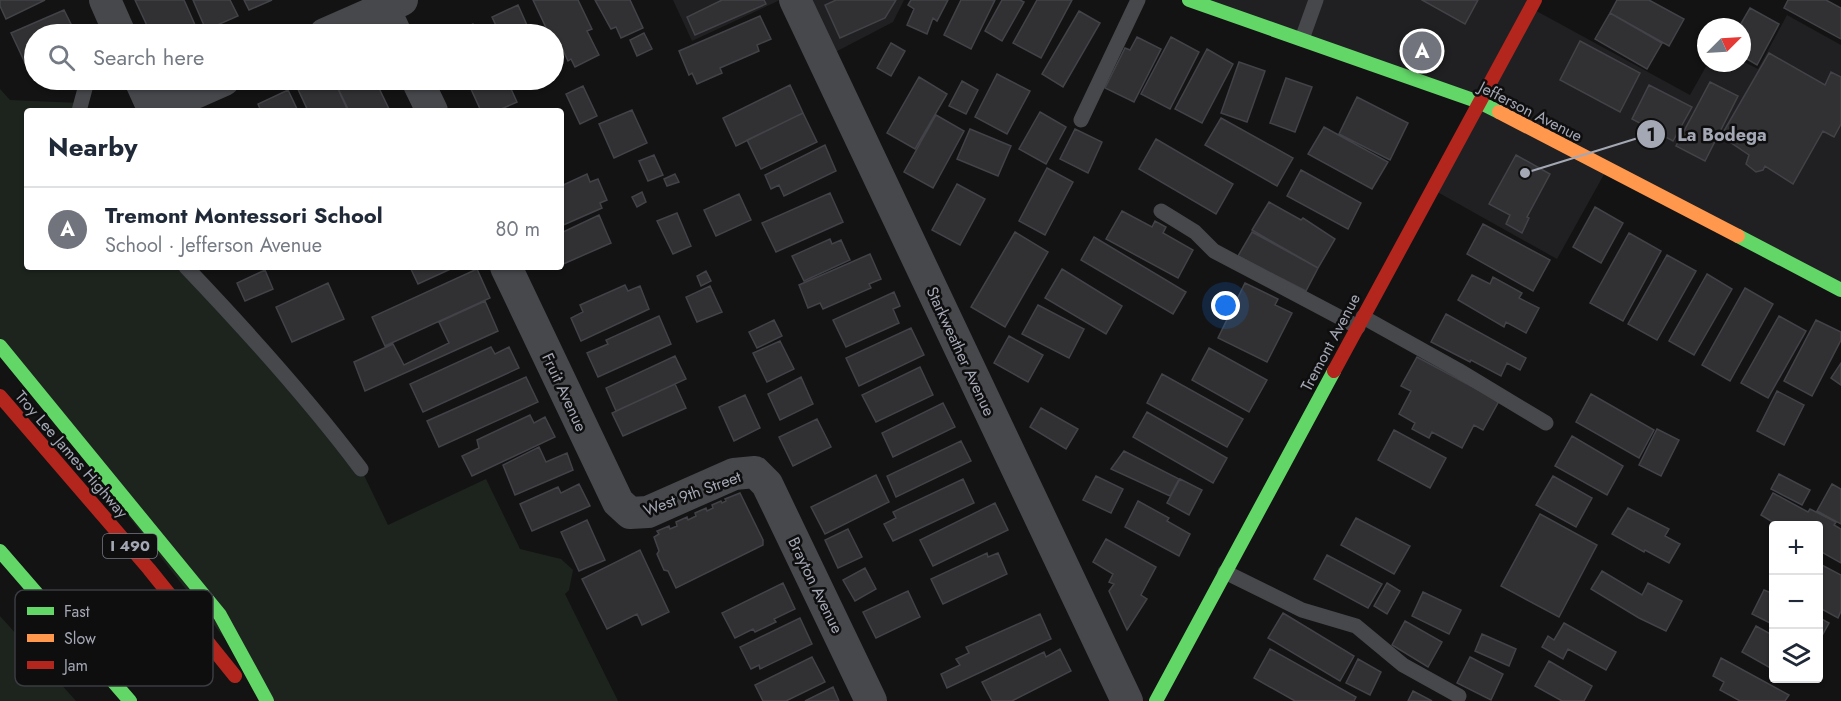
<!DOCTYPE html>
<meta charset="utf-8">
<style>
body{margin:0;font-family:Jost,sans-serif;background:#f6f6f7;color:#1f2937}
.controls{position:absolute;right:18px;bottom:18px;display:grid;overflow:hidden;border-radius:6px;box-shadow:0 2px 4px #0004}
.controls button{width:54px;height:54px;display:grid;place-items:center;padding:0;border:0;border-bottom:2px solid #e0e1e3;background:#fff;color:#1f2937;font:30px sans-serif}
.compass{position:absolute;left:1697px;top:18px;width:54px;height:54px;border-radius:50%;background:#fff;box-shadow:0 2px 4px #0004;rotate:66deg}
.you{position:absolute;left:1226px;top:306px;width:21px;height:21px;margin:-15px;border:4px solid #fff;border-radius:50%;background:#1a73e8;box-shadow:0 0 0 9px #1a73e833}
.badge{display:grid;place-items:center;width:39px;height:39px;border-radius:50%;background:#71747d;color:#fff;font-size:20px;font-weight:700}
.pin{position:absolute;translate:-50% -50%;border:3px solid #fff;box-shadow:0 2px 6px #0006}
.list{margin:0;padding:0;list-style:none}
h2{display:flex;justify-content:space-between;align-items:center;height:78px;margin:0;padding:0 24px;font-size:26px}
h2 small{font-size:20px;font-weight:400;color:#747a83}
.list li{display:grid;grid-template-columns:39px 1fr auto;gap:18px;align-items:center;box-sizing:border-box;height:84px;padding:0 24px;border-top:2px solid #e0e1e3}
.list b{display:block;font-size:22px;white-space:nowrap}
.list p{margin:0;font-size:20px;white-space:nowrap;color:#747a83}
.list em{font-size:20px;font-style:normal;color:#747a83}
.icon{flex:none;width:33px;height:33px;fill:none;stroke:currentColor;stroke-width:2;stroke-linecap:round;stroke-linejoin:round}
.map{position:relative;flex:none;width:1841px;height:701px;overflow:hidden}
.search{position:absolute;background:#fff;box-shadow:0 2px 4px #0004;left:24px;top:24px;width:540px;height:66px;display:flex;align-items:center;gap:15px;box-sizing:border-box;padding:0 21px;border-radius:33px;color:#747a83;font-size:22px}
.panel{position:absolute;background:#fff;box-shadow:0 2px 4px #0004;left:24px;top:108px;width:540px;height:162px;border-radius:6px}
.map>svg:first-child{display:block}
</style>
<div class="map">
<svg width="1841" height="701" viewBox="0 0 1841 701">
<rect width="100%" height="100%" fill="#131314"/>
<path fill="#202022" d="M673 0H780L692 41Z
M795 0H904L893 22 822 59Z
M1189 0H1535L1531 8 1690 95 1708 63H1742V61L1758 69 1787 15 1841 45V290L1607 169 1557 259 1432 189 1478 102Z"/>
<path fill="#1d241e" d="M0 89 10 100 80 103 79 111H27V267H186L361 469 388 525 486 479 520 549 561 559 573 570 569 590 565 594 618 701H274L0 353Z
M0 616 76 701H0Z"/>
<path fill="#313133" stroke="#424348" stroke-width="1.5" d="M0 0H45L6 19 0 6Z
M135 0H184L199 34H151Z
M193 0H230L238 16 206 30Z
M244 0H272L249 10Z
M533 0H578L592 29 587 31 599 55 575 67 571 59 568 61 560 44 555 46 554 44V34H549Z
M595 0H630L643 28 621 38 616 27 611 29Z
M722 0H764L766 4 695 35 687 17Z
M836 0H896L885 18 840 38 825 5Z
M911 0H948L937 21 933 18 927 34 907 25 914 9 908 5Z
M961 0H995L971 49 944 35Z
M1002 0H1020L1024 2 1002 41 985 31Z
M1037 0H1072L1041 58 1013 43Z
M1422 0H1478L1465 24Z
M1617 0H1649L1684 19 1669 46 1610 13Z
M1788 0H1826L1841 8V39L1784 8Z
M518 5 531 34H500L492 17Z
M1750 8 1779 24 1757 65 1742 56V27H1739Z
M64 10 76 34H34V64L27 67 11 33Z
M1079 11 1100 23 1063 87 1042 74Z
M1610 13 1662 43 1647 69 1595 39Z
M760 16 771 39 757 45 759 51 720 68 722 73 697 84 692 73 689 75 679 51Z
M473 24 478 33 481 32 482 34H453Z
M644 33 652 49 637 56 630 40Z
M1137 37 1161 49 1134 102 1105 88 1125 48 1130 50Z
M1171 37 1199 52 1170 109 1141 94Z
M1580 41 1640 73 1620 112 1560 80Z
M891 43 905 51 891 76 877 68Z
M1207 49 1233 64 1202 123 1175 109Z
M1769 53 1825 85 1831 72 1841 77V124L1834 137 1823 131 1793 184 1765 166 1763 170 1756 172 1746 164 1749 155 1721 136Z
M1239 62 1265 71 1247 122 1221 113Z
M997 74 1030 91 1007 134 975 117Z
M919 77 947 94 915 149 887 133Z
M1286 78 1312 87 1295 132 1270 123Z
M312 80H334L348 111H308L297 87Z
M334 80H375L390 111H349Z
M462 80H507L517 102 497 111H481L470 87 466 88Z
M962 81 978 90 966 114 949 106Z
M1710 82 1738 96 1705 161 1676 146Z
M790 85 803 113 736 146 723 118Z
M1649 85 1692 107 1673 141 1632 119Z
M583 86 597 116 580 124 566 94Z
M288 90 298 111H261L258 104Z
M1357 97 1408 123 1390 160 1339 134Z
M632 110 647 143 614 158 599 124Z
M1040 112 1066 127 1046 164 1019 149Z
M803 113 817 142 761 169 747 140Z
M936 115 964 131 933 188 904 172Z
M1221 118 1293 158 1277 186 1205 145Z
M1324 127 1388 162 1372 189 1308 154Z
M970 129 1011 146 998 176 957 159Z
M1075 129 1102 142 1088 173 1060 159Z
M1156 139 1233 184 1216 214 1139 169Z
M825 145 836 171 784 196 779 185 771 189 765 175Z
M654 155 663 175 648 181 639 161Z
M1516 155 1550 174 1527 217 1529 218 1522 233 1506 224 1510 215 1489 204Z
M1047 168 1073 182 1045 235 1019 221Z
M1301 170 1361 203 1348 229 1287 196Z
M587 174 590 182 598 179 607 200 600 203 602 208 561 226V186Z
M675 174 679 182 667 186 664 179Z
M957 184 985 199 960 245 932 230Z
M642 192 646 202 637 207 632 197Z
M830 193 843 222 776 252 762 223Z
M739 194 751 220 716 236 704 210Z
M1269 202 1301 220 1303 218 1335 239 1318 268 1252 230Z
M1595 207 1623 223 1601 263 1573 247Z
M1122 211 1152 227 1155 221 1166 227 1163 233 1193 250 1178 278 1106 239Z
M677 213 691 246 673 254 657 221Z
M599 215 611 243 561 265V233Z
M1483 224 1550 260 1533 291 1467 254Z
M1015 232 1048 252 1005 327 971 307Z
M1252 232 1318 268 1306 291 1238 256Z
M1629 233 1661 251 1623 321 1590 303Z
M1094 237 1186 292 1173 314 1081 260Z
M830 239 832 244 841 240 850 260 804 281 792 256Z
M870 254 881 279 869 284 871 288 823 309 820 303 808 308 799 285Z
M1667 255 1696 271 1657 340 1628 324Z
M410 267H455L418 284Z
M477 269 490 298 385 346 372 317Z
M1062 269 1122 306 1106 334 1045 298Z
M265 270 273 289 245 301 237 283Z
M706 271 711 281 701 286 697 276Z
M1707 274 1732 289 1694 355 1669 341Z
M1472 275 1490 284 1493 277 1522 293 1519 298 1539 308 1526 333 1506 322 1504 327 1458 300Z
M328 283 344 319 292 342 276 307Z
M1245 283 1278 299 1275 305 1292 313 1267 362 1218 338Z
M625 285 628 291 640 286 649 309 581 341 571 318 583 312 580 305Z
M710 286 722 312 697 322 686 297Z
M1745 288 1773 304 1730 381 1702 365Z
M894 292 900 306 893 309 899 323 846 347 833 320Z
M485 301 498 331 365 391 354 362 393 344 404 365 449 343 439 322Z
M1038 305 1084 329 1069 358 1022 334Z
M1446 314 1526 358 1520 370 1507 363 1501 376 1471 360 1470 362 1431 342Z
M659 316 671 344 598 377 587 353 608 344 606 340Z
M1779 316 1806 331 1768 398 1741 383Z
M774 320 782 336 757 348 749 332Z
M1816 320 1841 332V340L1812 396 1784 381Z
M911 328 924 355 859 386 846 358Z
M1009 336 1043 355 1028 382 994 363Z
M780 341 794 369 767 382 753 353Z
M491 347 495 354 509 347 519 368 423 412 410 384Z
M1209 348 1267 380 1249 412 1192 380Z
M675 356 686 379 616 411 606 388Z
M1417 357 1499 401 1483 430 1474 425 1462 448 1432 432 1429 438 1412 429 1415 423 1399 414 1411 391 1401 386Z
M1841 363V385L1831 378Z
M920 367 933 395 876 422 862 395Z
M1162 374 1243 419 1227 447 1147 403Z
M526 377 538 402 439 447 427 421Z
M801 377 813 404 780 420 768 394Z
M675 384 686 408 623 436 612 413Z
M1777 391 1804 405 1784 445 1757 431Z
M1591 394 1654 430 1639 458 1576 422Z
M745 395 760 428 734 441 719 407Z
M943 403 955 427 893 457 882 433Z
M1041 408 1078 429 1066 449 1030 427Z
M1147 412 1227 458 1213 483 1133 437Z
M530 415 534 423 545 417 555 437 472 476 462 456 479 448 477 440Z
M817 419 831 447 793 466 779 437Z
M1657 429 1679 440 1661 476 1639 465Z
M1394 430 1446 458 1430 488 1378 460Z
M1572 436 1623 466 1607 495 1555 466Z
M961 441 971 461 896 497 887 476Z
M539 447 546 462 567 453 573 470 515 495 503 465Z
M1124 451 1179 479 1170 496 1111 469Z
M1779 474 1810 490 1802 505 1771 489Z
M876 475 889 502 825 534 811 507Z
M1096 476 1123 489 1111 513 1083 500Z
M1553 476 1592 498 1576 527 1536 505Z
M963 479 974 503 893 541 884 524 896 518 893 512Z
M1180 479 1202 490 1189 515 1167 503Z
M579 484 590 506 532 531 520 504 558 487 561 493Z
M1832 484 1841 489V524L1817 511Z
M740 493 763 540V545L676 588 668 571 664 570 657 554 659 551 654 537 659 534 657 531 669 526 670 529 677 526 676 522 687 517 688 520 696 516 695 513 706 508 707 511 713 508 712 505 721 501 722 503 726 501 725 499Z
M1773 493 1808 512 1810 509 1836 522 1834 525 1841 529V563L1818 550V526H1779L1761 515Z
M1138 501 1169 518 1167 521 1190 534 1179 556 1125 527Z
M995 503 1008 530 933 566 920 540Z
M1628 508 1669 529 1665 536 1680 544 1669 563 1645 550 1644 552 1612 534Z
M1540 514 1597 545 1559 617 1501 586Z
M1356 518 1410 546 1394 574 1341 545Z
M587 520 605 560 579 571 561 532Z
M848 529 862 557 838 568 825 540Z
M1106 539 1156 567 1141 595 1147 599 1127 630 1109 591 1114 584 1109 582 1113 574 1093 562Z
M640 550 669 612 642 625 637 614 607 629 582 579Z
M987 553 988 557 998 553 1007 574 943 604 931 579Z
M1327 555 1382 584 1368 608 1314 579Z
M1818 563 1841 575V611L1838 618 1818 607Z
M865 568 876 589 855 601 843 580Z
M1602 571 1642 595 1648 583 1682 601 1666 631 1639 618 1591 589Z
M783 583 795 609 774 619 776 622 755 632 753 629 735 638 722 613Z
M1387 583 1400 591 1387 614 1374 606Z
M1764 590 1774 594V625L1752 614Z
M908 591 920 617 876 638 863 612Z
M1423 592 1461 610 1449 634 1412 616Z
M1283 613 1354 656 1340 681 1268 638Z
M1040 614 1051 639 947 688 941 674 960 665 956 659 969 653 966 647Z
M1818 617 1829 623 1818 643Z
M800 618 812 644 760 669 759 665 751 669 740 647Z
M1405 621 1442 642 1428 667 1392 645Z
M1564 623 1616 652 1606 670 1568 649 1563 659 1542 647 1548 636 1554 640Z
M1756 626 1774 636V670L1742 652Z
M1482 634 1516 649 1509 666 1475 651Z
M1060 649 1071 671 1012 701H992L982 682 1044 652 1046 657Z
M1270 649 1356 697 1354 701H1295L1254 678Z
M812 657 825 682 786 701H763L755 685Z
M1470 657 1503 674 1491 700 1457 683Z
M1721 658 1789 695 1785 701H1740L1720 690 1724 682 1713 676Z
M1358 659 1381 672 1370 695 1346 683Z
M1549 661 1592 686 1584 701H1562L1535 686Z
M833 687 839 701H805Z
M1413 691 1432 701H1408Z"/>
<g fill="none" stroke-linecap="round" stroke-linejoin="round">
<path stroke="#47484c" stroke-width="15" d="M1302 39 1316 0
M79 111 86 85 91 80
M1081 120 1138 0
M1161 211 1195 232 1214 251 1358 327
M186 267C248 332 307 397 361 469
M1363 317 1458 370 1546 423
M1225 572 1302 610 1356 626 1403 665 1459 696"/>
<path stroke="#47484c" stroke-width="32" d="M105 0 120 34
M795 0 1127 701
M384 8 396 34
M325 34 402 0
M140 80 154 111 224 80
M417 80 432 111
M506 267 618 502 630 513 648 512 734 474 755 472 767 484 871 701"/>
<path stroke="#63d668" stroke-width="14" d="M1189 0 1479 102 1499 112
M1738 236 1841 290
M0 346 220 615 267 701
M0 551 130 701
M1156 701 1334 371"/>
<path stroke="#ff974d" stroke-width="14" d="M1499 112 1738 236"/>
<path stroke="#b3261e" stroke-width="14" d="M1334 371 1535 0
M0 396 149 569 235 676"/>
</g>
<g text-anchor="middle" stroke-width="5" stroke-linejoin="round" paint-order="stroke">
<rect fill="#0e0e0f" stroke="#777a83" stroke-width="1.5" x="103" y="534" width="54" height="24" rx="4.5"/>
<g font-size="15" font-weight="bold" fill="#a4a8b5">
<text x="130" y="551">I 490</text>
</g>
<g font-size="16" fill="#a4a8b5" stroke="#0e0e0f">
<text transform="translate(1531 111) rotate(27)" y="6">Jefferson Avenue</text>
<text transform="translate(1330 342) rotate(-62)" y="6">Tremont Avenue</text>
<text transform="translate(961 351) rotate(65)" y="6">Starkweather Avenue</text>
<text transform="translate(565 392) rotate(65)" y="6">Fruit Avenue</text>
<text transform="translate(72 454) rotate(49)" y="6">Troy Lee James Highway</text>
<text transform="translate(692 493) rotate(-20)" y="6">West 9th Street</text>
<text transform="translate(816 585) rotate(64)" y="6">Brayton Avenue</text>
</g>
</g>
<rect x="15" y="590" width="198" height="96" rx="9" fill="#0e0e0f" stroke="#3b3c41" stroke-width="1.5"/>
<rect x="27" y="607" width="27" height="8" fill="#63d668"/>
<rect x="27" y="634" width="27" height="8" fill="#ff974d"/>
<rect x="27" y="661" width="27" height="8" fill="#b3261e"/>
<g font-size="16" fill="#a4a8b5">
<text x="64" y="617">Fast</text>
<text x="64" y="644">Slow</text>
<text x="64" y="671">Jam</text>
</g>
<path fill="none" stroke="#a4a8b5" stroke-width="2" d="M1525 173L1651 134"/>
<g fill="#a4a8b5" stroke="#0e0e0f" stroke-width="2">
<circle cx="1525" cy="173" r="6"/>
<circle cx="1651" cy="134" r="15"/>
</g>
<g font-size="18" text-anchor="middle" font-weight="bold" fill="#111">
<text x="1651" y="141">1</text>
</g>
<g font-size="18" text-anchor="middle" font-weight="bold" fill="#a4a8b5" stroke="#0e0e0f" stroke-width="5" stroke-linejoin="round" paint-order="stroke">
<text x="1722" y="141">La Bodega</text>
</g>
</svg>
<div class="controls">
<button>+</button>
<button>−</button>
<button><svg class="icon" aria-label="layers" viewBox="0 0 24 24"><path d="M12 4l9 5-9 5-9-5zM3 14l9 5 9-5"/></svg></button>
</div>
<svg class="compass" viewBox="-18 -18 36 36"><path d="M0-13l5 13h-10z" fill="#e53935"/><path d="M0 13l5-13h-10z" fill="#747a83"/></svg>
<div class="you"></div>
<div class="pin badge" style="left:1422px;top:51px">A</div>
<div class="search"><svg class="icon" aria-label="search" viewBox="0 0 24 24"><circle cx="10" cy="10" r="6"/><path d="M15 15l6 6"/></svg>Search here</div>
<section class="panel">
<h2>Nearby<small></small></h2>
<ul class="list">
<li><span class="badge">A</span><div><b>Tremont Montessori School</b><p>School · Jefferson Avenue</p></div><em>80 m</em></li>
</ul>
</section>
</div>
